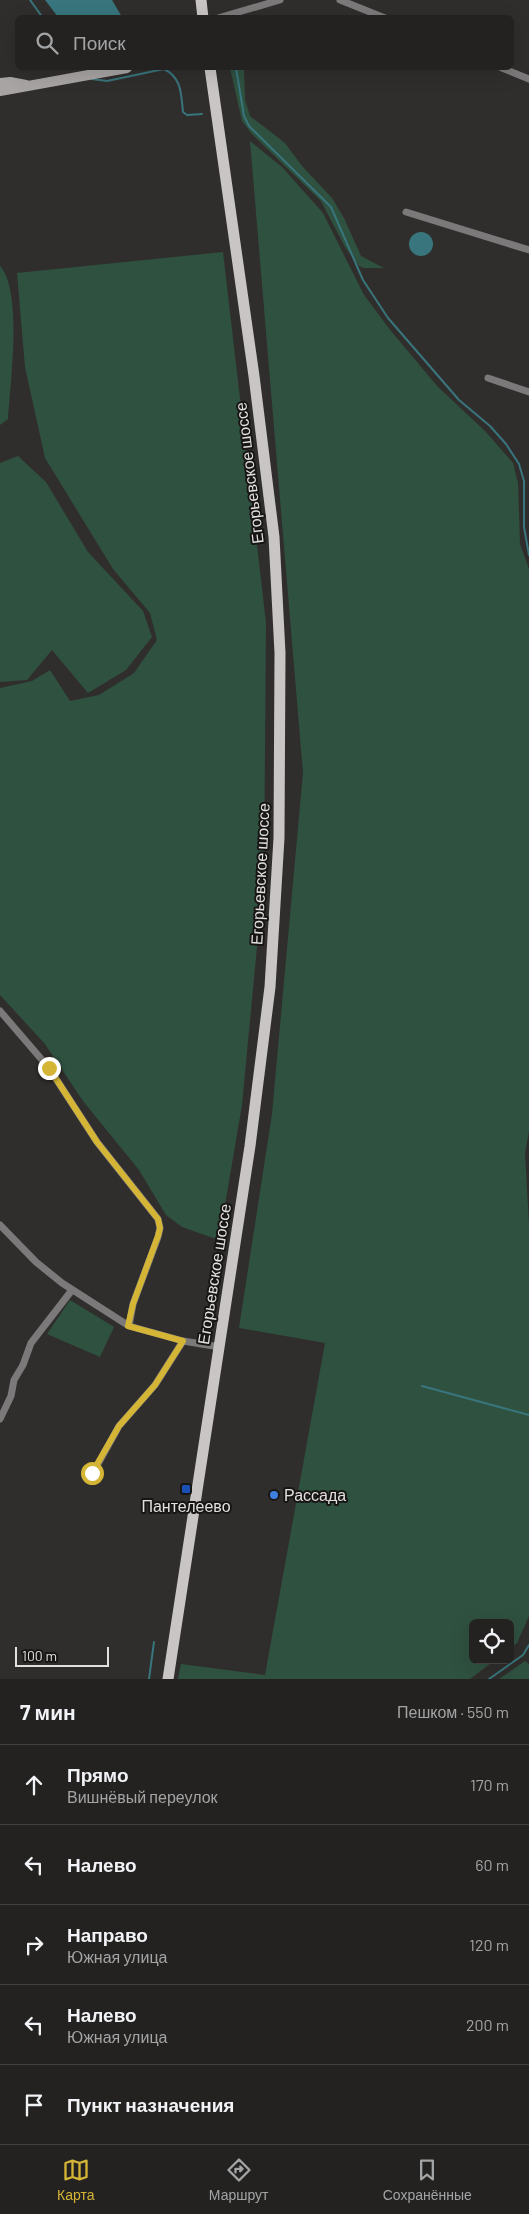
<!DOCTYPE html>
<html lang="ru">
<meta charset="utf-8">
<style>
body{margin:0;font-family:Barlow,sans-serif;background:#2c2a2a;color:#f1f3f6}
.controls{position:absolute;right:15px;bottom:15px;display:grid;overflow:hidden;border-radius:8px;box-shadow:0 5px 20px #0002}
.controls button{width:45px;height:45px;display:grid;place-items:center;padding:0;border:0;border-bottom:1px solid #413f3f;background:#242221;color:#f1f3f6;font:25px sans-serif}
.scale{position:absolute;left:15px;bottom:12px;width:94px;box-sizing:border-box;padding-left:5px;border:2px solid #e2e0df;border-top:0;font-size:14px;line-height:18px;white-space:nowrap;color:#e2e0df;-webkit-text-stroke:4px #171615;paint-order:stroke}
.stop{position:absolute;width:15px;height:15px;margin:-11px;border:4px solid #d5b535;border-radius:50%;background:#fff}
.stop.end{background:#d5b535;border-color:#fff;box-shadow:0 1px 5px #0008}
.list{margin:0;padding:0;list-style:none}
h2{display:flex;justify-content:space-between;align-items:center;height:65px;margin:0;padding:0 20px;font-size:21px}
h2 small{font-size:16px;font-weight:400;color:#a3a4a5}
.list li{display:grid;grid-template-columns:32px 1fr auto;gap:15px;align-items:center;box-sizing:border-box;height:80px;padding:0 20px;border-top:1px solid #413f3f}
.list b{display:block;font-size:19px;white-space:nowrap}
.list p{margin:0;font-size:16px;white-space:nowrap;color:#a3a4a5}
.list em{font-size:16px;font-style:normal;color:#a3a4a5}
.icon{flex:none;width:28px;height:28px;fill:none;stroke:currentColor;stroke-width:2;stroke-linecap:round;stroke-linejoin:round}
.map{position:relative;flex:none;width:529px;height:1679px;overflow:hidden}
.search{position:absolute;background:#242221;box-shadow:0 5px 20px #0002;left:15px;right:15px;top:15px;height:55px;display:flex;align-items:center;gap:12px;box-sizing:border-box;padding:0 18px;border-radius:8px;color:#a3a4a5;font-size:19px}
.sheet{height:465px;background:#242221}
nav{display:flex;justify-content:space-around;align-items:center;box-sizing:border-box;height:70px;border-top:1px solid #413f3f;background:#242221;font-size:14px;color:#a3a4a5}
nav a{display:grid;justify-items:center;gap:2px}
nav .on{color:#d5b535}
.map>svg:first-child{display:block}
</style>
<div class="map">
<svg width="529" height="1679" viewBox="0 0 529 1679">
<rect width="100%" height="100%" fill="#302e2c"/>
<path fill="#2f5140" d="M230 68H244L245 100 250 116 285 143 302 166 332 198 344 218 361 256 384 268H364L359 266 345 247 321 201 252 134 242 121Z
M250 141 282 167 323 213 364 295 391 331 438 387 485 431 513 463 518 483 520 544 529 569V1131L525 1153 529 1224V1616L517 1643 510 1648V1623H473V1660H495L470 1679H178L181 1664 265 1675 325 1343 239 1328 272 1114 303 773Z
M223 252 266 623 264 873 242 1105 219 1240 182 1227 166 1215 139 1170 83 1101 45 1044 0 995V688L32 681 50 670 70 701 99 695 134 673 157 640 150 613 113 569 45 458 25 367 17 273Z
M0 266C23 291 10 385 8 419L0 425Z
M18 456 46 482 88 552 143 611 152 637 126 670 88 693 52 650 27 680 0 682V463Z
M70 1300 114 1327 100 1357 47 1334Z
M525 1661 529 1664V1679H499Z"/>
<path fill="#38757c" d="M45 0H112L122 17H58Z
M409 244a12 12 0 1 1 24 0a12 12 0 1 1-24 0Z"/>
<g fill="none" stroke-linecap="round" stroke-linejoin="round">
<path stroke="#38757c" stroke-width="2" d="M30 0 43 18
M236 68 244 116 249 126 331 207 363 280 388 318 459 400 490 426 506 444 519 464 524 481V527L529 555
M92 79 107 81 164 69C182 78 181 94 183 112L187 115 202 114
M422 1386 529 1415
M149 1679 154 1642
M489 1679 523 1655 529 1645"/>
<path stroke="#7b7979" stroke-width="7" d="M340 0 385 18
M218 18 280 0
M502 68 529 79
M406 212 529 250
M488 378 529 392
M0 1011 49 1068 97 1142 158 1219 160 1228 158 1237 133 1304 129 1326
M0 1225 36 1262 62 1283 129 1326 183 1341 220 1347
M0 1419 11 1396 14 1380 23 1365 31 1343 72 1290
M93 1473 119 1426 155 1385 183 1341"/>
<path stroke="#a7a4a3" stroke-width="10" d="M0 83 10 82 26 85
M0 91 127 68"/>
<path stroke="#c8c5c4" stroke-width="11" d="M201 0 203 18
M168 1679 250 1146 270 987 279 838 280 653 274 537 254 376 210 68"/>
</g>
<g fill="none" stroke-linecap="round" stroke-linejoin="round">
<path stroke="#d5b535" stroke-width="6" d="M49 1068 97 1142 158 1219 160 1228 158 1236 133 1304 128 1326 183 1341 155 1385 119 1426 92 1473"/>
</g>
<rect fill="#1a4fb4" stroke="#171615" stroke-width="2" x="181" y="1484" width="10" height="10" rx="2.5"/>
<circle fill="#3f7fe0" stroke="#171615" stroke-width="2" cx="274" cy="1495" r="5"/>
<g text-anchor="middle" stroke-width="4" stroke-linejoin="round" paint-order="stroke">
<g font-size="16" fill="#e2e0df" stroke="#171615">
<text transform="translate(249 473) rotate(-97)" y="6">Егорьевское шоссе</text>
<text transform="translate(260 874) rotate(-87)" y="6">Егорьевское шоссе</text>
<text transform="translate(214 1274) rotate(-81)" y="6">Егорьевское шоссе</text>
</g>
<g font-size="16" fill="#e2e0df" stroke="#171615" text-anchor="start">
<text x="284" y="1501">Рассада</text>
<text x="186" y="1512" text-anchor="middle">Пантелеево</text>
</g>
</g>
</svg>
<div class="controls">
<button><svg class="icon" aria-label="locate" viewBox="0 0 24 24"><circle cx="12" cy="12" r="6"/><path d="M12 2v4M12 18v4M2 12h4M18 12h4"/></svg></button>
</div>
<div class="scale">100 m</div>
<div class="stop" style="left:92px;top:1473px"></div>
<div class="stop end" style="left:49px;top:1068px"></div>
<div class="search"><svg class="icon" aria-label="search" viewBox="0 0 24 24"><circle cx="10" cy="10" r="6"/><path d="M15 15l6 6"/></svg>Поиск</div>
</div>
<section class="sheet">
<h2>7 мин<small>Пешком · 550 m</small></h2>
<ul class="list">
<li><svg class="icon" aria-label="ahead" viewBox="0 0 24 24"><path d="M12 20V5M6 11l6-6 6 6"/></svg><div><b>Прямо</b><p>Вишнёвый переулок</p></div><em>170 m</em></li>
<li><svg class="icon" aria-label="left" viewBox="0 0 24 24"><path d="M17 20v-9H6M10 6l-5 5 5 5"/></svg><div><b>Налево</b></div><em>60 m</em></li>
<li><svg class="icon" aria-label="right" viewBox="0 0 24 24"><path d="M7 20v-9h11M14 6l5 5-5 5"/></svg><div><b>Направо</b><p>Южная улица</p></div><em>120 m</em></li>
<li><svg class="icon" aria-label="left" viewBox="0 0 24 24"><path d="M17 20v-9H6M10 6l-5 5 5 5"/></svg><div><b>Налево</b><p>Южная улица</p></div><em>200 m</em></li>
<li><svg class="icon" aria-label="arrive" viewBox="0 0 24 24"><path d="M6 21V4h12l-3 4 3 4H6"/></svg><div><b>Пункт назначения</b></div></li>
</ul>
</section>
<nav>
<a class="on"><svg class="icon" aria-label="map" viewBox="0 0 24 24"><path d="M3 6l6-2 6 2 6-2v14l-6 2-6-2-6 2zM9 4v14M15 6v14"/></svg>Карта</a>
<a><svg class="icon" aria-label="directions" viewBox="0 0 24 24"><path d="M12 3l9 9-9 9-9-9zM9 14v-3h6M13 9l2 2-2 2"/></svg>Маршрут</a>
<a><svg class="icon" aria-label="saved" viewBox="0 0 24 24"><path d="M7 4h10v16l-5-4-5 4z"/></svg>Сохранённые</a>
</nav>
